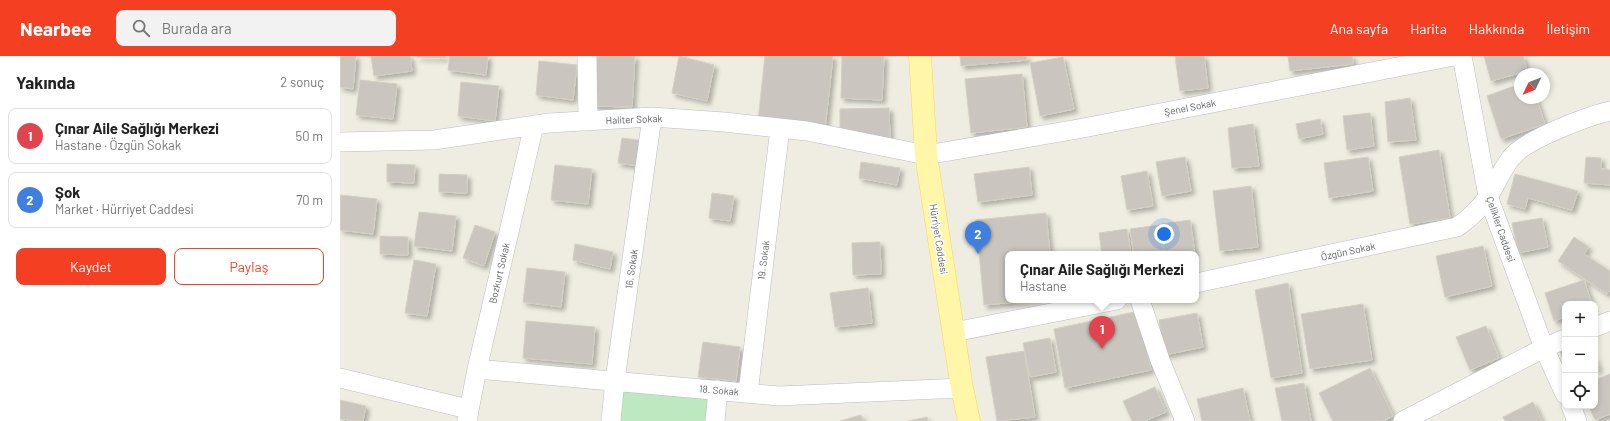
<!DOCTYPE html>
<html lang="tr">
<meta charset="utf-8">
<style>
body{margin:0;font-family:Barlow,sans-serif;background:#f2f2f2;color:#222}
.controls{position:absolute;right:12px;bottom:12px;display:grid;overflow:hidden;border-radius:8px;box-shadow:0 2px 6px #0003}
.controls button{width:36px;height:36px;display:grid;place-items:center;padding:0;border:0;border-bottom:1px solid #e0e0e0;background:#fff;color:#222;font:20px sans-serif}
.compass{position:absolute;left:1174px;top:12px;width:36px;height:36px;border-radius:50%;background:#fff;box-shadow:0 2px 6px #0003;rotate:227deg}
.you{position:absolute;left:824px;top:178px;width:14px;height:14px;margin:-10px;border:3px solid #fff;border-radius:50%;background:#1a73e8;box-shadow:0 0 0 6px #1a73e833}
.badge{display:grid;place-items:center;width:26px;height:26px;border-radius:50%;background:#f43f23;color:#fff;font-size:13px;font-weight:700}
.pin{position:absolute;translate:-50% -33px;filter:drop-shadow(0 1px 2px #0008)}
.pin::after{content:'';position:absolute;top:21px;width:14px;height:12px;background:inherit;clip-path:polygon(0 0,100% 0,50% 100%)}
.popup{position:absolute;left:665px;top:195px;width:194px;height:52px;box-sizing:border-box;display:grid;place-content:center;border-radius:8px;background:#fff;filter:drop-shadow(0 1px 3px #0005);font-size:13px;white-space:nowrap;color:#767676}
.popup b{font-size:15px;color:#222}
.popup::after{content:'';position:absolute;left:50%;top:100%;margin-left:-8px;border:8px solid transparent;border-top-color:#fff}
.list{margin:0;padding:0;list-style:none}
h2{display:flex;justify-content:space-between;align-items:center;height:52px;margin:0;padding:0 16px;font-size:17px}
h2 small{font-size:13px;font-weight:400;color:#767676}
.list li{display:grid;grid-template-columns:26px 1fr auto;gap:12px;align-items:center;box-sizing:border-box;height:56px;margin:0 8px 8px;padding:0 8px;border:1px solid #e0e0e0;border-radius:8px}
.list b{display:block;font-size:15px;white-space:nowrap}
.list p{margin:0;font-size:13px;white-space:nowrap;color:#767676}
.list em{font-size:13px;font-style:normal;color:#767676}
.actions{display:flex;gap:8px;padding:12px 16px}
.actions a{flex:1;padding:9px 0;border:1px solid #f43f23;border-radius:8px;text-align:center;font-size:14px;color:#f43f23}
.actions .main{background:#f43f23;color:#fff}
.icon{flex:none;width:22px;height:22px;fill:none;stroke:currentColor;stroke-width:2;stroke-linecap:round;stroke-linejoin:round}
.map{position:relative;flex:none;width:1270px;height:365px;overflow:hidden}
header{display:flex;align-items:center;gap:24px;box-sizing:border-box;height:56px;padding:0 20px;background:#f43f23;color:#fff}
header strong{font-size:19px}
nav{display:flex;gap:22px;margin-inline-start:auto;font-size:14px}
.search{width:280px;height:36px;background:#f2f2f2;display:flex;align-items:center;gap:10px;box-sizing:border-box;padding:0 14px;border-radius:8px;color:#767676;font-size:15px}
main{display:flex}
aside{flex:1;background:#fff}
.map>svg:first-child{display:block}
</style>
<header>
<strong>Nearbee</strong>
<div class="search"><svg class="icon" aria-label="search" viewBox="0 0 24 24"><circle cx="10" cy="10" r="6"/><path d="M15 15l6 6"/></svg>Burada ara</div>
<nav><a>Ana sayfa</a><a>Harita</a><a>Hakkında</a><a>İletişim</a></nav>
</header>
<main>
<aside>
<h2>Yakında<small>2 sonuç</small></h2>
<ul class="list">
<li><span class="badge" style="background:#e0444e">1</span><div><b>Çınar Aile Sağlığı Merkezi</b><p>Hastane · Özgün Sokak</p></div><em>50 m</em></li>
<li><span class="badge" style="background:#3f7fe0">2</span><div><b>Şok</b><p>Market · Hürriyet Caddesi</p></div><em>70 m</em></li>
</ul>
<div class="actions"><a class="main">Kaydet</a><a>Paylaş</a></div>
</aside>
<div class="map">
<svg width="1270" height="365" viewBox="0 0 1270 365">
<defs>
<filter id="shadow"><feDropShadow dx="3.5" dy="3.5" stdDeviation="2" flood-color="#0004"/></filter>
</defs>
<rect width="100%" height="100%" fill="#efede2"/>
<path fill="#bde8c0" d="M275 324 378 334 375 365H271Z"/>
<path fill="#cac6bf" stroke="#d4cfc0" filter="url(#shadow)" d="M0 0H16L13 33 0 31Z
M31 0H70L72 15 34 20Z
M77 0H105V2L77 1Z
M110 0H148L146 19 108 14Z
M255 0H295L292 51 251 50Z
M339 0 374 9 367 45 332 37Z
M425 0H493L485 73 418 65Z
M502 0H544L542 44 501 42Z
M620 0H686L687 4 621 10Z
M835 0H864L868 32 840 35Z
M948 0H1012L1013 8 950 15Z
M1144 0H1183L1187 15 1151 25Z
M723 1 734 53 700 60 690 7Z
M199 5 237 9 233 44 196 39Z
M682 18 687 71 631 77 625 23Z
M20 24 57 28 53 63 16 59Z
M121 26 159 30 155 65 118 60Z
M1174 30 1176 37 1180 35V42H1196L1205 68 1161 83 1147 40Z
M1070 42 1076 84 1048 86 1045 46Z
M549 52 550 84 500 74V53Z
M1030 57 1034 90 1007 94 1003 60Z
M980 63 983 78 959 83 956 68Z
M913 68 919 110 892 112 888 72Z
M282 82 304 85 300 110 278 107Z
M1099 94 1110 162 1070 168 1059 101Z
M845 101 851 135 822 140 816 106Z
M1028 101 1033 135 989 142 984 107Z
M1246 101 1261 102V113L1270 114V129L1244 127Z
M521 106 560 112 557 129 519 122Z
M47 108 75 109 74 127 47 126Z
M215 109 252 113 248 148 211 144Z
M689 111 692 139 638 146 634 118Z
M807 115 813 150 787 154 781 120Z
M99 118 127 119V137L99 136Z
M1175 118 1238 135 1232 154 1188 142 1185 153 1167 148Z
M911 130 918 191 880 195 873 135Z
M372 137 394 140 390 165 369 162Z
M0 139 37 143 33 178 0 174Z
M79 156 116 160 112 195 74 190Z
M706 157 710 198H668V244H699L644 249 636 164Z
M1202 162 1208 191 1178 197 1172 167Z
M850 164 855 198H825L821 168Z
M135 169 155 176 144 210 123 202Z
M819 169 823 198H794L790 173Z
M787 173 791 198H762L759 177Z
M40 180 68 181V199L40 198Z
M1234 181 1249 191 1244 198 1270 215V234L1267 238 1218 205Z
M540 186 541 218 513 219 512 187Z
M235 188 273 196 270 213 233 204Z
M1143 190 1152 230 1105 241 1096 200Z
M74 204 96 208 87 260 65 257Z
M187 212 225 216 221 251 183 246Z
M1244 224 1252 248H1225V261L1214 265 1205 237Z
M948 227 962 317 931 322 915 234Z
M528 232 532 267 495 271 490 237Z
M1023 248 1032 304 970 313 961 258Z
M799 255 811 314 725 332 714 273Z
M857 257 863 291 824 299 819 264Z
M186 265 255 271 252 308 183 302Z
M1146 270 1159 302 1130 314 1116 281Z
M710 282 716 316 690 321 683 287Z
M363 286 400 291 396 325 358 321Z
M1225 293V309L1220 295Z
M684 295 695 361 657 365 646 301Z
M1255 301 1259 313 1255 314Z
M1030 312 1053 360 1043 365H993L979 337Z
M1270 318V358L1255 364 1249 350H1255V324Z
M964 327 971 365H942L935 332Z
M815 331 826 356 805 365H792L783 345Z
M903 332 910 365H862L857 343Z
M0 344 26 350 23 365 0 363Z
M1193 346 1202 365H1165L1163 361Z
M521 359 523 365H500Z
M587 361 588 365H568Z"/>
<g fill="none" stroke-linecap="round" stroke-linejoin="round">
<g stroke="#babcc2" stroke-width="20">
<path id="minor" d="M247 0 248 64
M1122 0 1148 140 1204 292 1225 338
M0 86 94 84 209 67 312 61 384 66 467 75 586 99 738 73 1114 0
M856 227 1117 171C1130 162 1141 152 1149 139 1157 127 1162 113 1171 102 1184 84 1248 60 1270 55
M800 244 820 304 845 365
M1255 271 1270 265
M614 276 777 244
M137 313 439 340 622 332
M0 322 128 353
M408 337 440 72
M1231 350 1237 365
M127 365 137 313 194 69
M271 365 275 324 312 61
M375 365 378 334
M1063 365 1204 292 1225 283"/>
</g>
<g stroke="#fbd54f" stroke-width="23">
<path id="major" d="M580 0 586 99 622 332 629 365"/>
</g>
<use href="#minor" stroke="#fff" stroke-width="19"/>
<use href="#major" stroke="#fff6a7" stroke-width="22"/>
</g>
<g text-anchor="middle" stroke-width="3" stroke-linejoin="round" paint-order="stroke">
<g font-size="10" fill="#5b5e64" stroke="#fff">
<text transform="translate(850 51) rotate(-11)" y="4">Şenel Sokak</text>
<text transform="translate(294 63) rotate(-2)" y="4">Haliter Sokak</text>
<text transform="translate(1161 173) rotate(71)" y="4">Çelikler Caddesi</text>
<text transform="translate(599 183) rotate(81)" y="4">Hürriyet Caddesi</text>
<text transform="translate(1008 195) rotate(-12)" y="4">Özgün Sokak</text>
<text transform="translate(423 204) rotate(-83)" y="4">19. Sokak</text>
<text transform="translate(291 213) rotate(-82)" y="4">16. Sokak</text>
<text transform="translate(159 217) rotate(-77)" y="4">Bozkurt Sokak</text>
<text transform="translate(379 334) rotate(5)" y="4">18. Sokak</text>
</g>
</g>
</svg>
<div class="controls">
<button>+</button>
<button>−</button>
<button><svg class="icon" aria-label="locate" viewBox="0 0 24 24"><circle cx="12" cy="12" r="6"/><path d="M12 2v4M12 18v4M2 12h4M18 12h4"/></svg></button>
</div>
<svg class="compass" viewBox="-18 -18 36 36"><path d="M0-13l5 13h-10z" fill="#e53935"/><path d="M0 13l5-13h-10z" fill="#767676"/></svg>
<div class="you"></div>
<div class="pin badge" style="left:762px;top:293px;background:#e0444e">1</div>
<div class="popup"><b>Çınar Aile Sağlığı Merkezi</b>Hastane</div>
<div class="pin badge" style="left:638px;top:198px;background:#3f7fe0">2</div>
</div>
</main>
